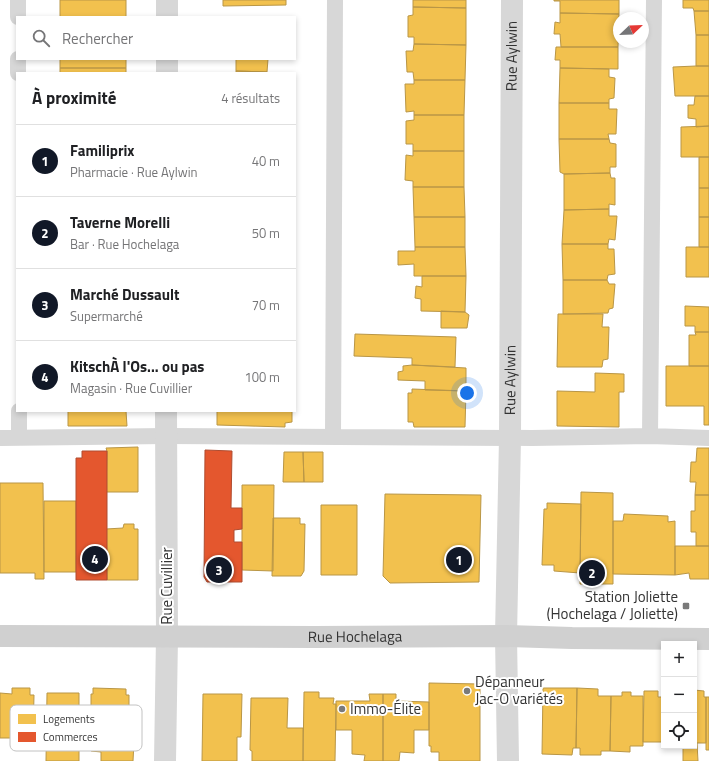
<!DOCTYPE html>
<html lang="fr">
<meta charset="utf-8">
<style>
body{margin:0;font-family:"Titillium Web",sans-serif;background:#f2f2f2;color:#202124}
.controls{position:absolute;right:12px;bottom:12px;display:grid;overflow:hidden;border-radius:0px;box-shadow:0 2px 6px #0003}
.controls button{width:36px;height:36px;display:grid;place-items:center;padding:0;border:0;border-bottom:1px solid #e0e0e0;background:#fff;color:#202124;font:20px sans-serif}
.compass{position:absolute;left:613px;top:12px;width:36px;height:36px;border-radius:50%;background:#fff;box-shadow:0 2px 6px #0003;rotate:67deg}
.you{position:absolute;left:467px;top:393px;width:14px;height:14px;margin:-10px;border:3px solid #fff;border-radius:50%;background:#1a73e8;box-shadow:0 0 0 6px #1a73e833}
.badge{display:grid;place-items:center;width:26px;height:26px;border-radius:50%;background:#111827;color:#fff;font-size:13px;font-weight:700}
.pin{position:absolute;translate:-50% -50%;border:2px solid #fff;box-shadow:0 1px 4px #0006}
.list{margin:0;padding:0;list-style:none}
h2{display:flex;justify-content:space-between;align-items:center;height:52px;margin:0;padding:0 16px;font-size:17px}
h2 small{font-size:13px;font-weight:400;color:#757577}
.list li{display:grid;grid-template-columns:26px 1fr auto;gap:12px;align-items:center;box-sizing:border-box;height:72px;padding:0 16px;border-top:1px solid #e0e0e0}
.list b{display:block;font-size:15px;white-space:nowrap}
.list p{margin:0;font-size:13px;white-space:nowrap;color:#757577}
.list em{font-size:13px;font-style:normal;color:#757577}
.icon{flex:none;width:22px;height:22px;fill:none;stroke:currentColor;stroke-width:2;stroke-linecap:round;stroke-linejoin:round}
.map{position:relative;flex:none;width:709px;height:761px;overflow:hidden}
.search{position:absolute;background:#fff;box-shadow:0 2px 6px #0003;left:16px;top:16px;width:280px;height:44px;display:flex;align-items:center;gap:10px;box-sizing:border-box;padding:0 14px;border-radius:0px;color:#757577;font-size:15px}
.panel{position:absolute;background:#fff;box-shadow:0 2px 6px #0003;left:16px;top:72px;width:280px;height:340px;border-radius:0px}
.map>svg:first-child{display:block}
</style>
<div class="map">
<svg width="709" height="761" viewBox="0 0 709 761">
<rect width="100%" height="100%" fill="#fff"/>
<path fill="#f2c14e" stroke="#b99646" d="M60 0H126V17H60Z
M223 0H286V5L223 6Z
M413 0H466V8L413 7Z
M554 0H619V14L560 13V1H554Z
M683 0H709V11H694L693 8H683Z
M413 7 466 8V45L414 44V37H408V16L413 15Z
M694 11H709V35H696Z
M560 13 619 14 618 47H561L560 34H554L555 22 560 23Z
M696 35H709V66H696Z
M414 44 466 45 465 80H414L413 72H407L406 51H413Z
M556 47H618V69L560 68V60H555Z
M60 59H126V68H60Z
M236 59H268L267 72 236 71Z
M696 66H709V96H675L673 67Z
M60 68H126V73H60Z
M560 68 609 69V77L615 78 614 98 609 99V103H559Z
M236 71 267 72V73H236Z
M414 80H465L464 115H414V111L406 112 405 84H414Z
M695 96H709V126L696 127V119L688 118V105H694Z
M559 103H609V109H617L616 134H608L609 139H559Z
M414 115H464V151H413V144H406V121L414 120Z
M709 126V157H681V127Z
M559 139H609L610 143 616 144V167H610V173L564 174 560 172Z
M413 151H464V187H413V181L405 180 406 155 413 156Z
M699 157H709V188H699Z
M610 173 611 178H615V205L609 204V209L564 210V174Z
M413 187H464L465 217H414Z
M699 188H709V217H699Z
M609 209V216H617L615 240 609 239 608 244H562L564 210Z
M414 217H465V247H415Z
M699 217H709V247H699Z
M562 244H608V249H614L615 274 608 275 607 280H563Z
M415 247H465L466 276H414V264L398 265V251H415Z
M686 247H709V277H686Z
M422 276H466L465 312 421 311V299L415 298 416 286 422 287Z
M563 280H607L609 284H615L613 308 609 309 608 313 563 314Z
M685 306 709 307V332H695V326H685Z
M441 311 465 312 469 315 467 328H441Z
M558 314H603L602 327H609L608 359 603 360 602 367H557Z
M695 332H709V366H689V335H696Z
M355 334 456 337 455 367 412 365V358L354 356Z
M412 365 466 368V391L425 390V381L398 380V372L403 371V366Z
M666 366H709V425H704V406H666Z
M595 373 624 374V392H619V427L557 426V391L595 392Z
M412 389 466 391 465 427H414L413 422H408V393H412Z
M68 411H126L127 426H68Z
M217 411H292V422L285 423V427L217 425Z
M138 447V492H106L107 451 106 448Z
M697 448H709V495H695L696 482H690L691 462H696Z
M284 452H303L304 482H283Z
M303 452H323V482H304Z
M0 483H43L44 579H35V573H0Z
M242 485H274L273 571 242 570Z
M581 492 613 493V584H580Z
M385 494 481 495 479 582 390 583 383 576Z
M695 495H709V546H696V532H691V511H695Z
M44 501H76V572H44Z
M547 503 581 504 580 573 554 571V565H542L544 509H547Z
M321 505H357V575H321Z
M624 514 668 516V522L675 521V575L613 574V521H623Z
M273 518H300V524H305L304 571 301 576H272Z
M124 524H134V529H138V580H107L106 529 123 528Z
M675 546H709V579H690L689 573 675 575Z
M429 683 480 684V761H439V752H431V746H429Z
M12 688H30V695H34L33 738H0V693L12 694Z
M93 688 126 689V695H129V742H134L133 761H101V752L91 751V694H93Z
M543 688H577L576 748H573L572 755 542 754Z
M577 688 598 689V696H611L610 751H601V755H580V748H576Z
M694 690 704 691V697H706V743H697L698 761H683V746H694Z
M644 691H658V697H664V742H643Z
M304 692H319V698H334L333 704H336L335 761H303Z
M622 692H631V696H643V746H630V752L610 751 611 696H622Z
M47 693H79V761H46Z
M203 694H242L241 737H237V761H202Z
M369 694H383V761H364L365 755 352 754V730H336V701H370Z
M383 694H396V701L429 702V730H414V753L400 752 399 761H383Z
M706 697H709V750H706Z
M251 698H288L287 728H303V761H252V751L250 750Z"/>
<path fill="#e4572e" stroke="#af4c30" d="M205 450 232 451 231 508H242V529L234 530V542H242V582H207L204 577Z
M82 451H107V580H76V458H82Z"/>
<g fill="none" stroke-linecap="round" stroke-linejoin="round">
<path stroke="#d7d7d7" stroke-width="16" d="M18 0V17
M18 59V73
M19 411V438
M650 436 654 0
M333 437 335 0
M0 438 166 436 532 438 650 436 709 438"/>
<g stroke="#d7d7d7" stroke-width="22">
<path d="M167 17V0"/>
<path d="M167 73V59"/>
<path d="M165 761 167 637 166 411"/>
<path id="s1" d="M508 761 506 636 510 438 512 0"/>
</g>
<path stroke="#d0d0d0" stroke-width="22" id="s2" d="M0 636 314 637 506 636 572 638 709 639"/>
</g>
<g fill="#7a7a7a" stroke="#fff" stroke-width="1.5">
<rect x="682" y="602" width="8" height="8" rx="2"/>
<circle cx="467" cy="691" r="4"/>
<circle cx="342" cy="709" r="4"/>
</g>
<g text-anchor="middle" stroke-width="4" stroke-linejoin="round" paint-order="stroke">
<g font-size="15" fill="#333" stroke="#fff">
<text dy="5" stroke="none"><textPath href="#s1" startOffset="705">Rue Aylwin</textPath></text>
<text dy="5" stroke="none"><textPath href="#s1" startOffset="381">Rue Aylwin</textPath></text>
<text transform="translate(167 586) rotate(-90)" y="5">Rue Cuvillier</text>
<text dy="5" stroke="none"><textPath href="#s2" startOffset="355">Rue Hochelaga</textPath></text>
</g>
<g font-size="15" fill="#333" stroke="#fff" text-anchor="start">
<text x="678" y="602" text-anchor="end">Station Joliette<tspan x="678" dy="17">(Hochelaga / Joliette)</tspan></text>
<text x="475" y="687">Dépanneur<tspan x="475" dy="17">Jac-O variétés</tspan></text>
<text x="350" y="714">Immo-Élite</text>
</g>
</g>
<rect x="10" y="705" width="132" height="46" rx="6" fill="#fff" stroke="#c2c2c2" stroke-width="1"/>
<rect x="18" y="714" width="18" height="10" fill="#f2c14e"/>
<rect x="18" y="732" width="18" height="10" fill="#e4572e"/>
<g font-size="11" fill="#333">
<text x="43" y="723">Logements</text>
<text x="43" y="741">Commerces</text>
</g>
</svg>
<div class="controls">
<button>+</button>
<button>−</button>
<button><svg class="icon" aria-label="locate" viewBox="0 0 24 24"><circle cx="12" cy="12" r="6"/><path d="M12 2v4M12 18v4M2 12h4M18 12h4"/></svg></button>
</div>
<svg class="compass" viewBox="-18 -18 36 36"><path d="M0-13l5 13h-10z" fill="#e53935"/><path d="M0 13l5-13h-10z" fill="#757577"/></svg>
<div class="you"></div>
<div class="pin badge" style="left:459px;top:560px">1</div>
<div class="pin badge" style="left:592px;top:573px">2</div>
<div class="pin badge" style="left:219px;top:570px">3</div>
<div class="pin badge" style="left:95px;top:559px">4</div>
<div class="search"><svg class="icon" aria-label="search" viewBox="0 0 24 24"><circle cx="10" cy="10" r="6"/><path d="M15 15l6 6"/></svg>Rechercher</div>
<section class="panel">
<h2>À proximité<small>4 résultats</small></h2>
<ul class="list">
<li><span class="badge">1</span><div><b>Familiprix</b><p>Pharmacie · Rue Aylwin</p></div><em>40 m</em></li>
<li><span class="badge">2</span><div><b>Taverne Morelli</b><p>Bar · Rue Hochelaga</p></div><em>50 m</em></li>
<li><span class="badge">3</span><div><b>Marché Dussault</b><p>Supermarché</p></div><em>70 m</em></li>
<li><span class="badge">4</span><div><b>KitschÀ l'Os... ou pas</b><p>Magasin · Rue Cuvillier</p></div><em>100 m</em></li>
</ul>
</section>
</div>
